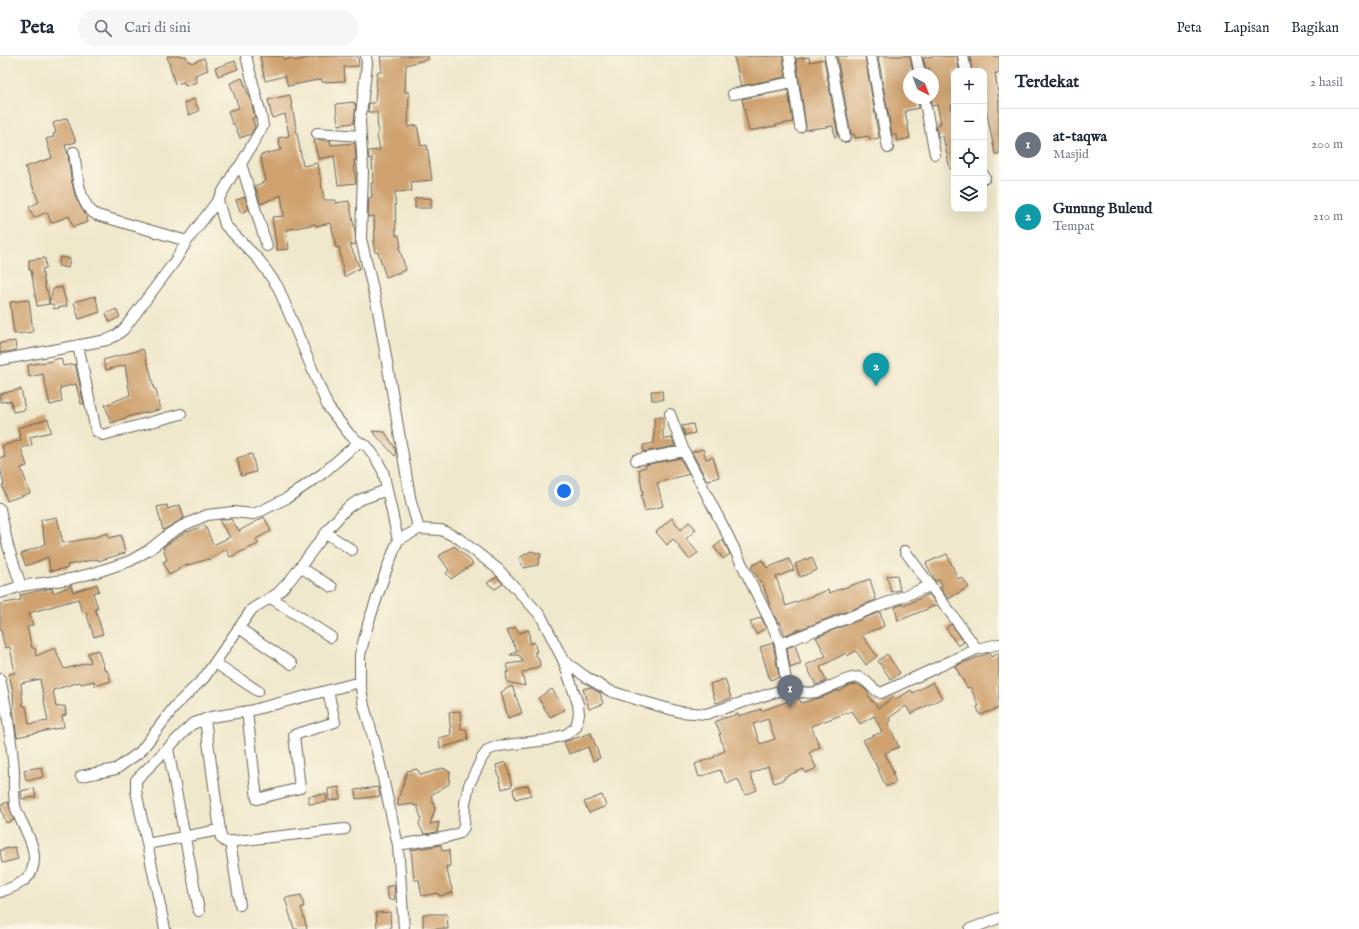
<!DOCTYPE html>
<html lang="id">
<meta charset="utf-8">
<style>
body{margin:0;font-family:"IM FELL English",serif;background:#f6f6f7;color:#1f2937}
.controls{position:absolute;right:12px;top:12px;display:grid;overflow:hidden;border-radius:8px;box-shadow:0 4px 16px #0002}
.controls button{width:36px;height:36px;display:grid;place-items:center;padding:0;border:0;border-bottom:1px solid #e0e1e3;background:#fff;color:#1f2937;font:20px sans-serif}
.compass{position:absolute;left:903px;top:12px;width:36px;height:36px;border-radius:50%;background:#fff;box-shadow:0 4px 16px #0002;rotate:138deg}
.you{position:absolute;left:564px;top:435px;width:14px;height:14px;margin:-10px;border:3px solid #fff;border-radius:50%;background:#1a73e8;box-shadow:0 0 0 6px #1a73e833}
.badge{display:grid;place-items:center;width:26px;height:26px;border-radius:50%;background:#1f6fb2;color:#fff;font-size:13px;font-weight:700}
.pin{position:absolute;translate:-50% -33px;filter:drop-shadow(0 1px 2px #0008)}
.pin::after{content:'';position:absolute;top:21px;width:14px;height:12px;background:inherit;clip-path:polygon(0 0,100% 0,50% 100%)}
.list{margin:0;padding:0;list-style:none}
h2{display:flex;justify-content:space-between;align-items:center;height:52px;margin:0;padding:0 16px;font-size:17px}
h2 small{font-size:13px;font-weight:400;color:#747a83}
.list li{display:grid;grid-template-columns:26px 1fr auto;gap:12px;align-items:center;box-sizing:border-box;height:72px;padding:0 16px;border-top:1px solid #e0e1e3}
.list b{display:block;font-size:15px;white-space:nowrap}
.list p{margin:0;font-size:13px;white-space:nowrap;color:#747a83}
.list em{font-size:13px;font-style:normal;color:#747a83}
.icon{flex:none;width:22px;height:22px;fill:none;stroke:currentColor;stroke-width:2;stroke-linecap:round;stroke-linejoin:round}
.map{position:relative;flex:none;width:999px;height:873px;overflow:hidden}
header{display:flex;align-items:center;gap:24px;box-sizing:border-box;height:56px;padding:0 20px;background:#fff;border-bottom:1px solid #e0e1e3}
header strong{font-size:19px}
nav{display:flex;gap:22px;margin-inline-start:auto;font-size:14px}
.search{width:280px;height:36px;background:#f6f6f7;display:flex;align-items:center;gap:10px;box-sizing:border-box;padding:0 14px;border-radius:22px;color:#747a83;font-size:15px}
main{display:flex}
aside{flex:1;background:#fff}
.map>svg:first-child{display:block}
</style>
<header>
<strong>Peta</strong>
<div class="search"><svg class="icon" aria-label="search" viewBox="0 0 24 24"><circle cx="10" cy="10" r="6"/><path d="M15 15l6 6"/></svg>Cari di sini</div>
<nav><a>Peta</a><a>Lapisan</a><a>Bagikan</a></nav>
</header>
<main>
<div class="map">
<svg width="999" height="873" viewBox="0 0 999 873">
<rect width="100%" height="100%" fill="#fcf5e5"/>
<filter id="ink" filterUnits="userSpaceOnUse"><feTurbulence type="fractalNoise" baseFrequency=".025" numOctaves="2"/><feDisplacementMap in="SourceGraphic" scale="8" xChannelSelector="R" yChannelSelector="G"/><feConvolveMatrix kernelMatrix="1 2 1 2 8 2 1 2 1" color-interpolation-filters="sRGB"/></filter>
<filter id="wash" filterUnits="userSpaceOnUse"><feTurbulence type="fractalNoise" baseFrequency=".012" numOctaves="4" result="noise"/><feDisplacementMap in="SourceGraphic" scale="16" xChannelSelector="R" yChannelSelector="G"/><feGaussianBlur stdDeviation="0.9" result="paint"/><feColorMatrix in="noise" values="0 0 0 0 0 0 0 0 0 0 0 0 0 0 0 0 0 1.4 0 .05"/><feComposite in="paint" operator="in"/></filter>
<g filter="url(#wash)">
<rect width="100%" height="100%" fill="#f0e8cc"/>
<g id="blocks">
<path fill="#cfa26f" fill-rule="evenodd" d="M167 0H186L188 5H190L191 7 204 2 208 14 195 19 197 26 185 30 184 26 175 28Z
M260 0H283L284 4 293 2 294 5 317 0H358L359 10 344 11 345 25 322 26V23L288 30 285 20 265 25Z
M380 0H428V3L406 9 405 36H409L408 71 417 69 421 90 427 89 432 124 411 126 412 135 395 136 396 180 399 179 401 191H399L406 214 386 221 378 196H375L373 185H375L374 160 368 161 369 142 372 141 371 127H373L372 102 369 103 368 95 380 94 377 79H378L377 56H368L369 47H375L377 16H382Z
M734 0H783L786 21 741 30Z
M837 0H865L879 82 870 84 869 80 855 82 854 78H851Z
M878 0H910L913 16H909V42H918L919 52 905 55 910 82 897 85 896 79H892Z
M933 0H957L959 15H954V48L951 49 954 65V113H950L943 80 938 81 936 70 940 69 939 67H941L937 49 932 50 931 42H933V18H930L929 12 926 13 923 2Z
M970 0H999V17H995L999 45V98H995L984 42V15H972Z
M809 1 810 6 824 3 838 80 835 81 833 70 805 74 806 70 796 3Z
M235 5 238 13 218 20 215 12Z
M242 22 252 48 255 62H252L255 70 251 78 240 82 234 67 232 68 228 55 239 52 230 27Z
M788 34 793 66 776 69V70L749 75 742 43Z
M290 39 303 110 318 107 324 144H336V147L349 145 355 176 356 188 350 189 360 212 344 221 339 191 336 192 331 167 316 170V168L286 174 289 193 277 194 272 161 284 160 281 139 261 148 255 130 266 125 260 99 281 94 278 82 289 80 285 58 272 62 268 44Z
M194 43 199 55 189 59 184 47Z
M354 46V48H356L354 67 338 69 336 48Z
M67 62 76 86 65 89 68 100 71 123 76 143 85 158 88 166 73 171 69 160 51 167 47 156 34 162 29 151 39 146 25 111 52 102 46 83 54 81 53 78 56 77 53 67Z
M314 84H330L331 89 355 87 356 104H354L356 127 338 129 334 100 318 103Z
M245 141 249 153 241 157 236 144Z
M415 142H431V152H415Z
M60 201 70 203 68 212 58 210Z
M45 202 46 212 42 213 46 235H48L49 248 37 250 31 214H29V204Z
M62 231 67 250 54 253 53 248H49L53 233Z
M95 240 100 256 79 263 74 246Z
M29 244 33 276 14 278 10 246Z
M116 253 120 261 110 266 106 258Z
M15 285 16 294 0 297V287Z
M143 293 150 315 154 333H156L160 354 134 359 111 367 105 349 130 339 125 309 106 314 103 304Z
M61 302 63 310 75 308 84 348H81L76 328 60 332 62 346 50 349 43 318 29 321 28 309 53 305 52 304Z
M21 333 25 354 13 356 11 345 0 346V338Z
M651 335H662L663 344H652Z
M654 361H663V383L672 382 675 390 644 396 643 389 654 387Z
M48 363 51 376 30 381 32 389 21 392 27 410 21 412 30 437 7 445 2 429H4L0 411V402L5 401 2 390 21 384 18 372Z
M693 368 695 377 685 379 682 370Z
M372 375 385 376 395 392 396 399 395 400Z
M703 393 706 403 713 401 719 421 707 425 692 396Z
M252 398 256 416 241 420 237 402Z
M680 402 689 418 657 427 663 450 645 455 641 439H643L639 413 646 411 645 409Z
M167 449 168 453 180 449 184 462 163 474 157 451Z
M57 461 63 487 92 482 108 477 109 482 121 479 125 497 98 505V503L67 509 68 512 50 515 48 501 26 510 21 498 45 488 41 464Z
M264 461 271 475 256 483 258 488 230 501 226 493 212 502 178 512 179 514 169 519 163 506 167 504 163 491 185 476 187 475 188 476 205 469 213 489 230 481 219 464 231 463 239 475Z
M672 462 681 474 689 466 696 473 686 483 698 497 689 503 673 483 667 489 656 476Z
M723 484 730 498 723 503 714 491Z
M454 490 468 502 473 508 451 523 446 517 449 514 439 500Z
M531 495 541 498 538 509 523 512 519 502Z
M947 498 958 523 962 521 969 531 948 543 940 532 942 531 940 524 935 525 926 507Z
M812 501 817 514 800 521 795 508Z
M789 503 794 514 776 521 786 550 828 534 829 537 870 523 876 544 785 579 780 566 778 567 771 553 762 525 760 526 751 510 762 504 767 512Z
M897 519 900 534 891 536 887 520Z
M497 521 503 528 495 533 487 527Z
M97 528 99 535 93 537 98 552 95 553 103 578 94 581 86 556 83 557 78 543 29 557 33 569 27 571 32 592H35L36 600 55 592 64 613 91 606 88 597 98 594 105 615 107 614 111 625 95 630 94 625 81 628 80 626 53 634 56 651 65 650 66 659 62 660 64 671 17 681 13 652H14L13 635 9 618 15 617 10 591 5 592 1 574H0V548L21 544 20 539 48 533 52 532 53 537 71 530 73 536ZM40 623 48 665 29 668 26 650H23L21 627Z
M929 538 937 549 898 565 895 551 903 548 904 550Z
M880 556 884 570 862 579 877 600 866 609 856 595 847 600 846 597 820 611 826 625 816 629 806 609 826 600 816 581Z
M761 561 766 572 756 578 750 566Z
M951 568 964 586 958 590 946 572Z
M516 571 519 577 529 574 530 588 534 586 537 596H534L539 604 540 610 522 617 525 630 507 626 506 616H509L507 608 523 606 519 599H510L517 595 507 574Z
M773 587 779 621 770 624 760 591Z
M795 589 801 608 790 612 787 592Z
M989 597 991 601 999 597V652L980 659 977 651 979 650 970 631 967 632 955 610Z
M887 598 900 617 891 624 878 605Z
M725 623 731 642 716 647 710 628Z
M933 626 942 642 911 658 906 650 889 662 891 665 888 667 899 691 885 697 894 717H892L896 726 886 731 878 713 863 684 882 676 874 660 860 668 852 655 811 670 820 691 809 697 816 711 815 713 805 717 804 713 784 721 785 723 774 727 768 710 750 718 757 734 745 739 738 723 727 728 720 714 699 721 695 708 715 701V699L725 695 719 678H721L715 666 725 661V662L738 658 739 660 761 653V655L797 642H799L801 647 822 641 838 634 839 636 850 629 857 628 866 634 872 646 873 645 878 652 894 641 896 643 911 634 913 637ZM768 663 775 683 760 688 753 668Z
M512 630 522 657 508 662 501 636Z
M590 631 600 637 603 648 589 653 583 633Z
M552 633 565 654 550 661 538 642Z
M460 655 461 673H466L468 684 440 692 439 682 451 679 449 656Z
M591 677 600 702 593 705 588 691 569 698 564 686Z
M506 706 512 730 502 733 496 709Z
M41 711 43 721 26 725 24 714Z
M443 712 450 716 449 728 431 739 435 753 430 768 439 766 437 776 424 778 419 768 421 762 417 749 414 750 413 748 398 750V744L407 715 417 713 421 719Z
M528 729 531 739 515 743 513 733Z
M339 731 340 743 329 745 328 733Z
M378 731 380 740 356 743 355 734Z
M34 732 36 741 22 743 21 735Z
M326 738 327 746 309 748V740Z
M602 739 606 750 589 757 584 746Z
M8 746 14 764 6 767 0 749Z
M441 789 442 795 449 794 450 810 446 811 453 837 439 840 438 837 422 840 419 824H414L411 794Z
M15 791 18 803 2 807 0 794Z
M394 829 395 843 389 844 386 831Z
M301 839 304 851H301L307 873H294L285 842Z
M390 856 391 873H377L376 857Z
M423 858H447L448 873H423Z"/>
</g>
</g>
<g filter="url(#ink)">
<use href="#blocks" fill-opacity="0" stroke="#66635a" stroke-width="1"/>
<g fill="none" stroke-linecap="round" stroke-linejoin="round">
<g stroke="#66635a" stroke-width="12">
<path id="minor" d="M789 0 800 71
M830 0 845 81
M871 0 888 92
M916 0 920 18
M963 0 966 15
M733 38 793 26
M924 42 935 98
M317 77 361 80
M74 96C77 115 78 150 97 159L187 185
M241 108 267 190
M984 119 985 122
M218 144 225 169 259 204 278 231 328 351 350 379 359 386 367 390 375 401 383 415 398 484 419 473 411 446 378 254 361 183 363 114 360 66 367 8 366 0
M78 289 96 375 103 379 181 358
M0 304 107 284 117 279 124 273 175 205 187 185 218 144 233 118 241 108 263 70 261 59 246 0
M636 404 684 395
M0 453 8 490 21 530 0 537
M419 473 441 474 458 482 498 513 541 560 563 604 586 621 610 635 645 646 680 656 706 658 785 633 786 625 780 588 773 571 726 476 684 395 670 358
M326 477 352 494
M398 484 386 515 368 568 360 599V626L364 650 376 691 398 789 404 873
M905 495 977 593
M300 511 332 531
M21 530 70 523 97 516 130 505 149 494 169 478 182 470 207 459 233 456 253 458 263 454 287 442 322 418 359 386
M271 542 331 581
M239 572 292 608
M780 588 930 530
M215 607 258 635
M0 623C7 652 11 683 14 714 14 725 13 743 16 753 23 772 40 793 32 814 28 826 11 832 0 836
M785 633C796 635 809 639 820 635 829 632 853 618 861 622 869 626 871 633 881 637L977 593 999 588
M247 655 257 743 300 732 294 679 335 666 328 635
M205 663 221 782 226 786 345 773
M168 693 199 855
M81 720 116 713 140 696 175 650 204 622 252 553 278 537 291 523 331 470 347 452 359 444 387 434
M230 785 240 849
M147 788 219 774
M398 789 447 781 460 777 464 771 465 747 469 729 482 702 488 694 498 690 547 684 567 678 576 671 579 658 578 648 563 604
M165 873 136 735V724L192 668 211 661 249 655 360 626
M970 873 999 862"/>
</g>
<use href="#minor" stroke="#fff" stroke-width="10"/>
</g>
</g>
</svg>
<div class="controls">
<button>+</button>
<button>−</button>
<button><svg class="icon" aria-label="locate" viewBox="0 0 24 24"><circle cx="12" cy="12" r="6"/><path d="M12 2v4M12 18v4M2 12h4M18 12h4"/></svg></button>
<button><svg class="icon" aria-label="layers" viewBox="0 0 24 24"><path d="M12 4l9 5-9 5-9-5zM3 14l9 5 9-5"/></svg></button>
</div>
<svg class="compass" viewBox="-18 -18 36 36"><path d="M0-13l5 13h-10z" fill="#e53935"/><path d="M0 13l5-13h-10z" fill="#747a83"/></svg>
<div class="you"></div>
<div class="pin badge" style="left:790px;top:652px;background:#6b7280">1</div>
<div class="pin badge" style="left:876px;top:330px;background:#0f9aa8">2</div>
</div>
<aside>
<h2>Terdekat<small>2 hasil</small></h2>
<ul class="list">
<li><span class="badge" style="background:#6b7280">1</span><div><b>at-taqwa</b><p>Masjid</p></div><em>200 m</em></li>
<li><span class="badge" style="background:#0f9aa8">2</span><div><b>Gunung Buleud</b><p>Tempat</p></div><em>210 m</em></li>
</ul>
</aside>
</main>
